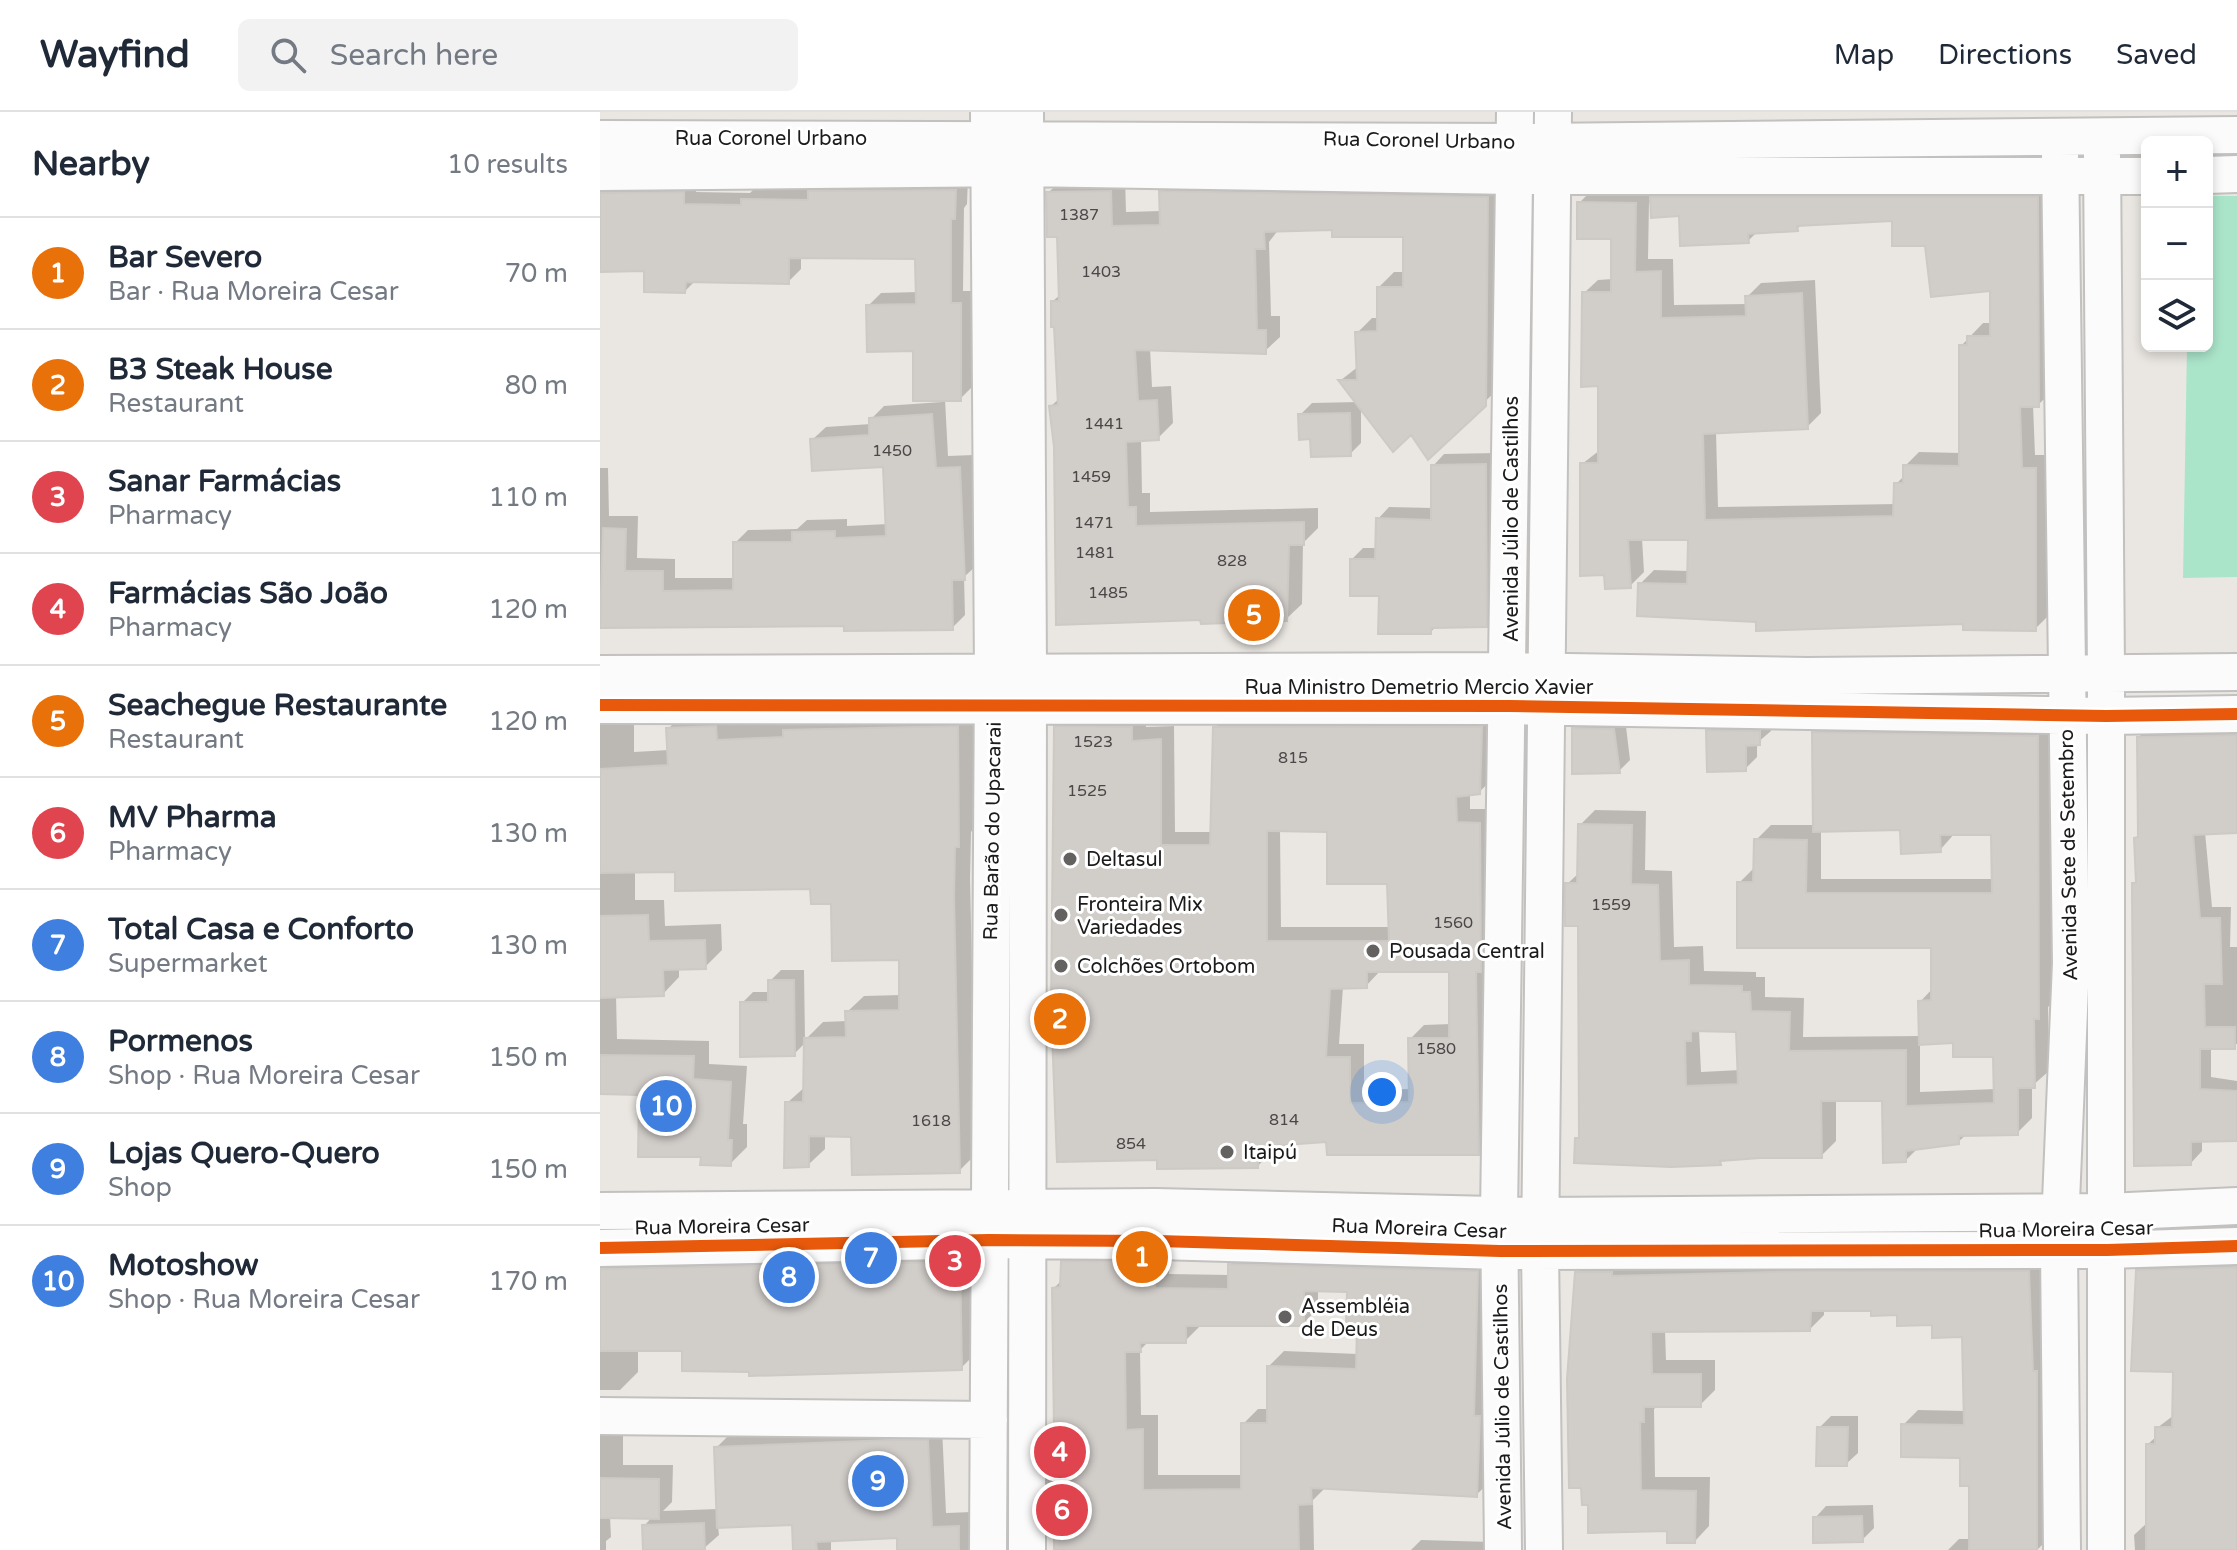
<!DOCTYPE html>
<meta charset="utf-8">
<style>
body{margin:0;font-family:"Varela Round",sans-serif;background:#f2f2f3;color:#1f2937}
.controls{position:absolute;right:24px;top:24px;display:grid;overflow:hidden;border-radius:12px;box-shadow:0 4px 12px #0003}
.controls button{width:72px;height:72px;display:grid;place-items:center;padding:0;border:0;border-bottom:2px solid #e0e1e3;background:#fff;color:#1f2937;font:40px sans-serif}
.you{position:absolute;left:782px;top:980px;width:28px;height:28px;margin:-20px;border:6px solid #fff;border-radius:50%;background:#1a73e8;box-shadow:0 0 0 12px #1a73e833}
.badge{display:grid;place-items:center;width:52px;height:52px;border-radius:50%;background:#1a73e8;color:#fff;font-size:26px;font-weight:700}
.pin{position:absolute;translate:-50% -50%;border:4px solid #fff;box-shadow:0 2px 8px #0006}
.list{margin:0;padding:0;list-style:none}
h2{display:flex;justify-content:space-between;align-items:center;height:104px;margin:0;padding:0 32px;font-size:34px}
h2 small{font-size:26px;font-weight:400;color:#747a83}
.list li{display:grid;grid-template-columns:52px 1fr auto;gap:24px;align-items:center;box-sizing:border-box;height:112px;padding:0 32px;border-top:2px solid #e0e1e3}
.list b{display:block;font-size:30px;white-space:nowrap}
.list p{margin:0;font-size:26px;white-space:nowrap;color:#747a83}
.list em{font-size:26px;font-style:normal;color:#747a83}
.icon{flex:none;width:44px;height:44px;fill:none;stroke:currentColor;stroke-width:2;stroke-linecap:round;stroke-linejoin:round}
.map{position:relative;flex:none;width:1637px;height:1438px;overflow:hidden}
header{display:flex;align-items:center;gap:48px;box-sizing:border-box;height:112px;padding:0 40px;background:#fff;border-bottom:2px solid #e0e1e3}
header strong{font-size:38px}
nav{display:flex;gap:44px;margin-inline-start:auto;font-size:28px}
.search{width:560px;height:72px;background:#f2f2f3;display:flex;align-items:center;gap:20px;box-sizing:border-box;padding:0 28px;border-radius:12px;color:#747a83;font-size:30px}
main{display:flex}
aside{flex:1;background:#fff}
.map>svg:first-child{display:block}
</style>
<header>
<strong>Wayfind</strong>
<div class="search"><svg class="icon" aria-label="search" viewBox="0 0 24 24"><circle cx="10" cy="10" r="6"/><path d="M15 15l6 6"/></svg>Search here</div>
<nav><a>Map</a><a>Directions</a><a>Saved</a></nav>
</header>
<main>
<aside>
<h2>Nearby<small>10 results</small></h2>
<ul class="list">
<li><span class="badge" style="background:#e8710a">1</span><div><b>Bar Severo</b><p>Bar · Rua Moreira Cesar</p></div><em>70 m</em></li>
<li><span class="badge" style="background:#e8710a">2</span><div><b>B3 Steak House</b><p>Restaurant</p></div><em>80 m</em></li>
<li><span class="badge" style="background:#e0444e">3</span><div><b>Sanar Farmácias</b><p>Pharmacy</p></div><em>110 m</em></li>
<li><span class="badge" style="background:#e0444e">4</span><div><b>Farmácias São João</b><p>Pharmacy</p></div><em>120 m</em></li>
<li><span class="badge" style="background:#e8710a">5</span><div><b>Seachegue Restaurante</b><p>Restaurant</p></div><em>120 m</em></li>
<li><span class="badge" style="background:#e0444e">6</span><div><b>MV Pharma</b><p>Pharmacy</p></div><em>130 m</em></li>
<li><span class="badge" style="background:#3f7fe0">7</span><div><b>Total Casa e Conforto</b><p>Supermarket</p></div><em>130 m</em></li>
<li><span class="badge" style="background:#3f7fe0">8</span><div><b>Pormenos</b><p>Shop · Rua Moreira Cesar</p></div><em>150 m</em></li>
<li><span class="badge" style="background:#3f7fe0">9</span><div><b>Lojas Quero-Quero</b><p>Shop</p></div><em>150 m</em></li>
<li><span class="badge" style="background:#3f7fe0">10</span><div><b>Motoshow</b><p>Shop · Rua Moreira Cesar</p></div><em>170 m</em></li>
</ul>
</aside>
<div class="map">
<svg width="1637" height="1438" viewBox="0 0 1637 1438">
<rect width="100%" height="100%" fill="#eae7e2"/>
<path fill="#aae5ca" d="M1607 84H1637V465L1583 466 1587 234H1607Z"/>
<path fill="#0003" fill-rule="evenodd" d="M0 63 97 68 96 80 150 81 156 75 368 65 367 92 364 96 363 179H373V274L360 287H345L348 344 373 343 377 453 364 465 365 503 352 516 246 511 0 513V356H8L9 404H38L37 446 75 447V466H135V431L148 418 197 417 207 408 247 407V414L288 412 285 352 212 328 226 315 271 312V307L284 294 342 290 315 237 268 194 281 181 318 180 317 145 201 144V157L188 170 95 169 85 179 46 157 0 158Z
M525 65 526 100 561 99V80L576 65 902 70 901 274 828 345 811 320 761 295V331L750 342 712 325 700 303 712 291 758 290 741 268 759 254 757 221 772 206H779V175L794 160H805V123L734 116 679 117 669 130 671 204H680V225L665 239 550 236 552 275 571 274 573 311 558 326 541 327 542 381H550V400L718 396V416L703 431 702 492 686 507 602 510 451 294 460 286 453 189 461 182 459 123 448 81 463 66Z
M1066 72H1451L1452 279 1438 293H1433L1435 343H1449V503L1435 517 1365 510 1158 508 1040 472 1054 458 1089 459 1090 426H1042L1044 460 1030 474 982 352 1000 338V272L984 181 998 168 1013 167V125L979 91 993 77 1049 78V89ZM1049 90 1148 129 1158 119 1197 117 1202 112 1294 107 1392 177V211H1383L1361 234V341L1319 340 1305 354V363L1296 372V392L1118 395 1116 320 1207 315 1221 301 1215 168 1161 171 1147 185V192L1074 193 1073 147H1048Z
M896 341 897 501 886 513 836 514 831 520 781 482 752 447 763 436H777L778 407 789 395 833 396V354L844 342Z
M0 594 34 598V640L69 638 68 617 85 600 132 598 133 612 373 599 374 716 371 720 370 766 376 1042 359 1059 253 1023H225V1037L208 1053 187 991 206 974V930L194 942 142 891 153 880H170V869L181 858H204L205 928 223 910 247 909V900L264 884 301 883 300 846 212 775 77 758 35 759V788H64L65 814 121 812 122 838 105 855H79V865L63 882 16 883 17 927 109 929V952L147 954 143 1012H147V1035L130 1052 103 1043 41 981 0 980Z
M470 601H545L546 615 574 614 575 720H612L615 616 629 601H895L894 666 879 680 870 681V697H893L892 1026 878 1041 728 1028 672 1032V1039L658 1054 558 1046 456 615ZM680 717 729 718 789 770 790 815H681ZM781 858H851V912L824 913 810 927 811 977 764 978V932H739L743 875 766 874Z
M986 605 1025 606 1030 648 1019 659 974 617Z
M1229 606 1452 610 1453 890 1448 895 1449 959 1432 974V1006L1417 1021 1367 1022 1358 1030 1319 1035 1306 1048 1284 987H1236V1029L1221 1044 1124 1047 1120 1051 977 1027 981 1023 980 812 967 772 979 761 980 713 995 698 1046 699 1045 758 1072 759 1074 835 1103 834 1104 859 1156 860V865H1165V885L1204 886 1203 925 1321 924 1320 890 1333 876V834L1139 771 1155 755 1156 728 1171 713H1215L1214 621ZM1302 716 1340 738 1355 721H1393L1394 767H1221V718ZM1099 917 1138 918 1140 958 1101 960ZM1355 929 1395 943 1396 977 1320 980V931Z
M1119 607 1171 608V619L1157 631V645L1145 657 1108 619Z
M1637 612V719L1605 720 1612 795H1631L1630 835H1637V932L1611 935V965L1637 969V1027H1602V1039L1591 1051 1534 772 1538 768 1536 726 1540 722 1539 625 1550 614Z
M378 1132 379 1238 361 1256 151 1258 84 1237H38V1260L20 1278H0V1139Z
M478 1135H570L569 1162 630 1163V1153L645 1138 893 1145 892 1368 876 1383 726 1375 713 1388 714 1438H456V1368L450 1319 456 1314 454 1176 462 1168 463 1150ZM718 1178H749L759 1212 758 1242 684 1239 669 1254V1297H658L643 1312V1363H558V1303H541L540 1238 549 1229H585L600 1214 703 1212 718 1196Z
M1637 1143V1438H1535L1534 1423 1548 1410V1332L1557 1324V1316L1574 1303 1575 1258 1538 1159 1551 1146Z
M1443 1145 1451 1424 1437 1438H1348L1359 1427H1371V1372L1362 1344 1303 1313 1318 1298 1366 1299 1364 1223 1299 1201 1273 1197H1224V1203L1210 1217 1065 1218 1066 1248H1115V1278L1100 1293H1059L1054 1297 1055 1365H1110L1109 1414 1095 1429 1069 1417 990 1419 977 1161 992 1146Z
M1231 1304H1258V1341L1246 1352 1219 1316Z
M0 1311H23V1353H73L72 1390 63 1399 118 1397 116 1336 130 1322 342 1315 346 1401 372 1400 374 1438H300L299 1424 231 1427V1438H195L194 1411 118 1414 119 1423 102 1438H45L44 1414 53 1404H10L11 1425 6 1429V1438H0Z
M1273 1393 1274 1416 1262 1428 1215 1406 1226 1394Z
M821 1428 892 1430V1438H811Z"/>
<path fill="#d1cdc9" stroke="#cdc9c4" stroke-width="2" fill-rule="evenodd" d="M356 78 355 107H351V191H361V289H313V239L267 240 266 193 316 192 315 147 189 146V172L86 170 85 181 44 180V159L0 160V81L84 80V92L141 93V87L208 88V79Z
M511 79 512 114 560 113 559 79 888 85 886 294 828 348 811 323 793 340 738 268H757L755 220 777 219V175H803V125H732V118L664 120 665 137H655L657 218H666V242L535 238 538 289 557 288 559 328 526 330 528 395H536V414L704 410V433H689L687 509 601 512 600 508 456 513 454 335 449 294 458 293 454 215H451V189H459L457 125H447L446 80Z
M1050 85H1438L1439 295H1420L1422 356H1436V519L1363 518V512L1156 519V510L1037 504 1038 471 1087 472 1088 428H1028L1031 476 1005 477 1004 463 980 464V351H998V274L981 275 982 180H1011V127H977V90L1036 91 1035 160 1061 159V206L1146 204 1145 184 1202 181 1208 317 1103 322 1105 408 1293 404 1294 371H1303V353L1359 354V233H1367V224H1390V179L1331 185 1325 134H1292V109L1197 114 1198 119 1148 122 1149 131 1080 134 1079 104 1051 106Z
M750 301 751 344 711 345 710 327 699 328 698 302Z
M332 302 336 356 360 355 365 468H352L353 518 244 519V514L0 516 3 416 26 417 25 459H63V479L133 478V430H192V420L235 419V426L286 424 283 355 212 359 210 327 269 323V306Z
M886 352 887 515 831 516V522H778L779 484H750V447H775L776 406 831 408V353Z
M116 614 117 628 183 625V618L358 614 359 735H355L354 784 360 1061 252 1063 251 1025 209 1024V1055L184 1056 185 990H203L204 926 246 925 245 899 299 898V848L232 849 231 792H211L210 777 75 779V760L0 761V657L68 653 66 616Z
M454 614 532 615V629L561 627V733H610L613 615H882L880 682 856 685 857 710 880 711 881 860H876L879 1043H727L726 1030 658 1035V1056L557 1057V1048L457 1050 451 895ZM667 719 727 720V772H787L789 829H667ZM767 860H849V926H808L809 990 750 991V945H726L730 877 767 876Z
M972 616 1014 617 1020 661 972 662Z
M1106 618 1160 619V633L1146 634V659L1107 660Z
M1212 620 1438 624 1439 907H1434L1435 976H1418V1023L1359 1024V1032L1306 1039V1050L1283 1051 1282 989H1221L1222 1046H1160L1120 1049 1121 1053 1071 1055 974 1051 975 1026H979L978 814H965V771H977L978 712 1032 713 1031 772 1058 773 1060 849 1089 848V873L1142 874V880H1150L1151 899 1190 900 1189 939 1306 938V994L1394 991 1393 945H1353V931L1319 933 1318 889 1331 888V836H1137V770H1153L1154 727 1207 728 1206 781H1392L1391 723H1340L1341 740 1301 742 1300 718 1213 720ZM1091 919 1136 920 1138 972 1086 974 1085 929H1091Z
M1637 623V721L1593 723 1600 806H1620L1622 872H1604L1605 915H1635V937H1600V977L1637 979V1029L1591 1030V1053L1534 1054 1532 771H1536L1534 726 1538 725 1537 625Z
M48 803 49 829 105 828 106 857 63 858 64 884 0 886V804Z
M168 868H194L195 944 140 945V890H168Z
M0 943 94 944 93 967 131 970 128 1028H132L131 1054 100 1053 101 1045H38L39 983 0 982Z
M461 1149 556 1150 555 1176 628 1177V1152L878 1159 874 1304H880L877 1385 711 1376 712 1392 698 1393 699 1438H454V1370H448V1319L454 1318 452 1176 460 1175ZM704 1179 747 1180 746 1214H757L756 1257 667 1254V1311H641V1377L543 1378V1317L526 1318 525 1240H541L540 1231H586V1214H704Z
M360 1150 362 1258 149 1264V1260L82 1259V1239H0V1157Z
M1637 1155V1438H1546V1332H1555V1315H1572L1573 1260 1531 1259 1536 1158Z
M1211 1159H1429L1433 1259H1437V1438H1369V1374H1360V1346L1301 1345V1312L1364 1313 1362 1225 1332 1226V1213L1297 1214V1203L1271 1204V1199H1211L1210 1219 1051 1220 1052 1262H1101V1295H1044V1310H1040L1041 1378 1096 1379 1095 1431H1067V1419L988 1421V1393H982L981 1376H969L967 1267 975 1160H1012V1164Z
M1217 1315H1248L1247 1354H1216Z
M291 1328H328L332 1415 359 1414V1438H297V1426L216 1430 217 1438H193L192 1413 117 1416 114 1335Z
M0 1366 59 1367V1407L0 1406Z
M1262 1404 1263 1430 1213 1431V1405Z
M104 1411 105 1438H43L42 1413Z"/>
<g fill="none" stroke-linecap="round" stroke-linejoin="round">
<g stroke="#c2c1bf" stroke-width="40">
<path id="minor" d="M425 0 428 560 427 1438
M0 27 935 30 1637 23
M1460 42 1471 851 1459 1137 1462 1438
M1502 44 1506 560V1438
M0 60 425 56 914 64H1547
M1607 63 1637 62
M0 562 909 559 1207 564 1637 560
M0 593 909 594 1506 604 1637 602
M0 1099 556 1095 941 1104 1507 1100 1637 1094
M0 1136 389 1128 558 1129 900 1139 1507 1138 1637 1134
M0 1304 389 1308
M388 1438 393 559 389 0
M903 1438 899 1102 915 0
M944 1438 940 1138 953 0"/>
</g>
<use href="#minor" stroke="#fcfbfb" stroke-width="36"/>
<g stroke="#fff" stroke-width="17">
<path id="cycleway" d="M0 593 909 594 1506 604 1637 602
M0 1136 389 1128 558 1129 900 1139 1507 1138 1637 1134"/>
</g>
<use href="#cycleway" stroke="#e8590c" stroke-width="12"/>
</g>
<g fill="#636261" stroke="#fff" stroke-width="3">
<circle cx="470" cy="747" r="8"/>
<circle cx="461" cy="803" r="8"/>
<circle cx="773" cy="839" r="8"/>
<circle cx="461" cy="854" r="8"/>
<circle cx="627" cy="1040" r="8"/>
<circle cx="685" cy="1205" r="8"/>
</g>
<g text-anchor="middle" stroke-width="6" stroke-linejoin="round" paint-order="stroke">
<g font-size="16" fill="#4a4848">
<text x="479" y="108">1387</text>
<text x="501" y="165">1403</text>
<text x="504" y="317">1441</text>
<text x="292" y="344">1450</text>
<text x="491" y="370">1459</text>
<text x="494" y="416">1471</text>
<text x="495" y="446">1481</text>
<text x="632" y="454">828</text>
<text x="508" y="486">1485</text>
<text x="493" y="635">1523</text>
<text x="693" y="651">815</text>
<text x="487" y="684">1525</text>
<text x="1011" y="798">1559</text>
<text x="853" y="816">1560</text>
<text x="836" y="942">1580</text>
<text x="684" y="1013">814</text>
<text x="331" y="1014">1618</text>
<text x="531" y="1037">854</text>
</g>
<g font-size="20" fill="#1b1b1b" stroke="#fff">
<text x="171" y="33">Rua Coronel Urbano</text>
<text transform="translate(819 28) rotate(1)" y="7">Rua Coronel Urbano</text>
<text transform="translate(911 407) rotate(-90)" y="7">Avenida Júlio de Castilhos</text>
<text x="819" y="582">Rua Ministro Demetrio Mercio Xavier</text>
<text transform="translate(392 719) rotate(-89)" y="7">Rua Barão do Upacarai</text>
<text transform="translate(1468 743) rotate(-91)" y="7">Avenida Sete de Setembro</text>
<text transform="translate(122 1114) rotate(-1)" y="7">Rua Moreira Cesar</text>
<text transform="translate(819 1116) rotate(2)" y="7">Rua Moreira Cesar</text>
<text transform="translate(1466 1117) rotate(-1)" y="7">Rua Moreira Cesar</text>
<text transform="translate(902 1295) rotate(-91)" y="7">Avenida Júlio de Castilhos</text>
</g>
<g font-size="20" fill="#1b1b1b" stroke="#fff" text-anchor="start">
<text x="486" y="754">Deltasul</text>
<text x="477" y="799">Fronteira Mix<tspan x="477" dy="23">Variedades</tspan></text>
<text x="789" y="846">Pousada Central</text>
<text x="477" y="861">Colchões Ortobom</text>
<text x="643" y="1047">Itaipú</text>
<text x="701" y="1201">Assembléia<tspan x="701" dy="23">de Deus</tspan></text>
</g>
</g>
</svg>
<div class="controls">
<button>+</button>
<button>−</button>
<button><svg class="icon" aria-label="layers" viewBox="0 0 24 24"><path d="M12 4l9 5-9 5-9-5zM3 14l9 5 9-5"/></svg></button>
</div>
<div class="you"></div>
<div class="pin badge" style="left:542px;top:1145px;background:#e8710a">1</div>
<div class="pin badge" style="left:460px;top:907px;background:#e8710a">2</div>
<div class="pin badge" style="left:355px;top:1149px;background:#e0444e">3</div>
<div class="pin badge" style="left:460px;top:1340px;background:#e0444e">4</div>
<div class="pin badge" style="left:654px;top:503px;background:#e8710a">5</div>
<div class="pin badge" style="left:462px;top:1398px;background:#e0444e">6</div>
<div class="pin badge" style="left:271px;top:1146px;background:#3f7fe0">7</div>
<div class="pin badge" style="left:189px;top:1165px;background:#3f7fe0">8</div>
<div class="pin badge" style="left:278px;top:1369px;background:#3f7fe0">9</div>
<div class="pin badge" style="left:66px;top:994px;background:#3f7fe0">10</div>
</div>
</main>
